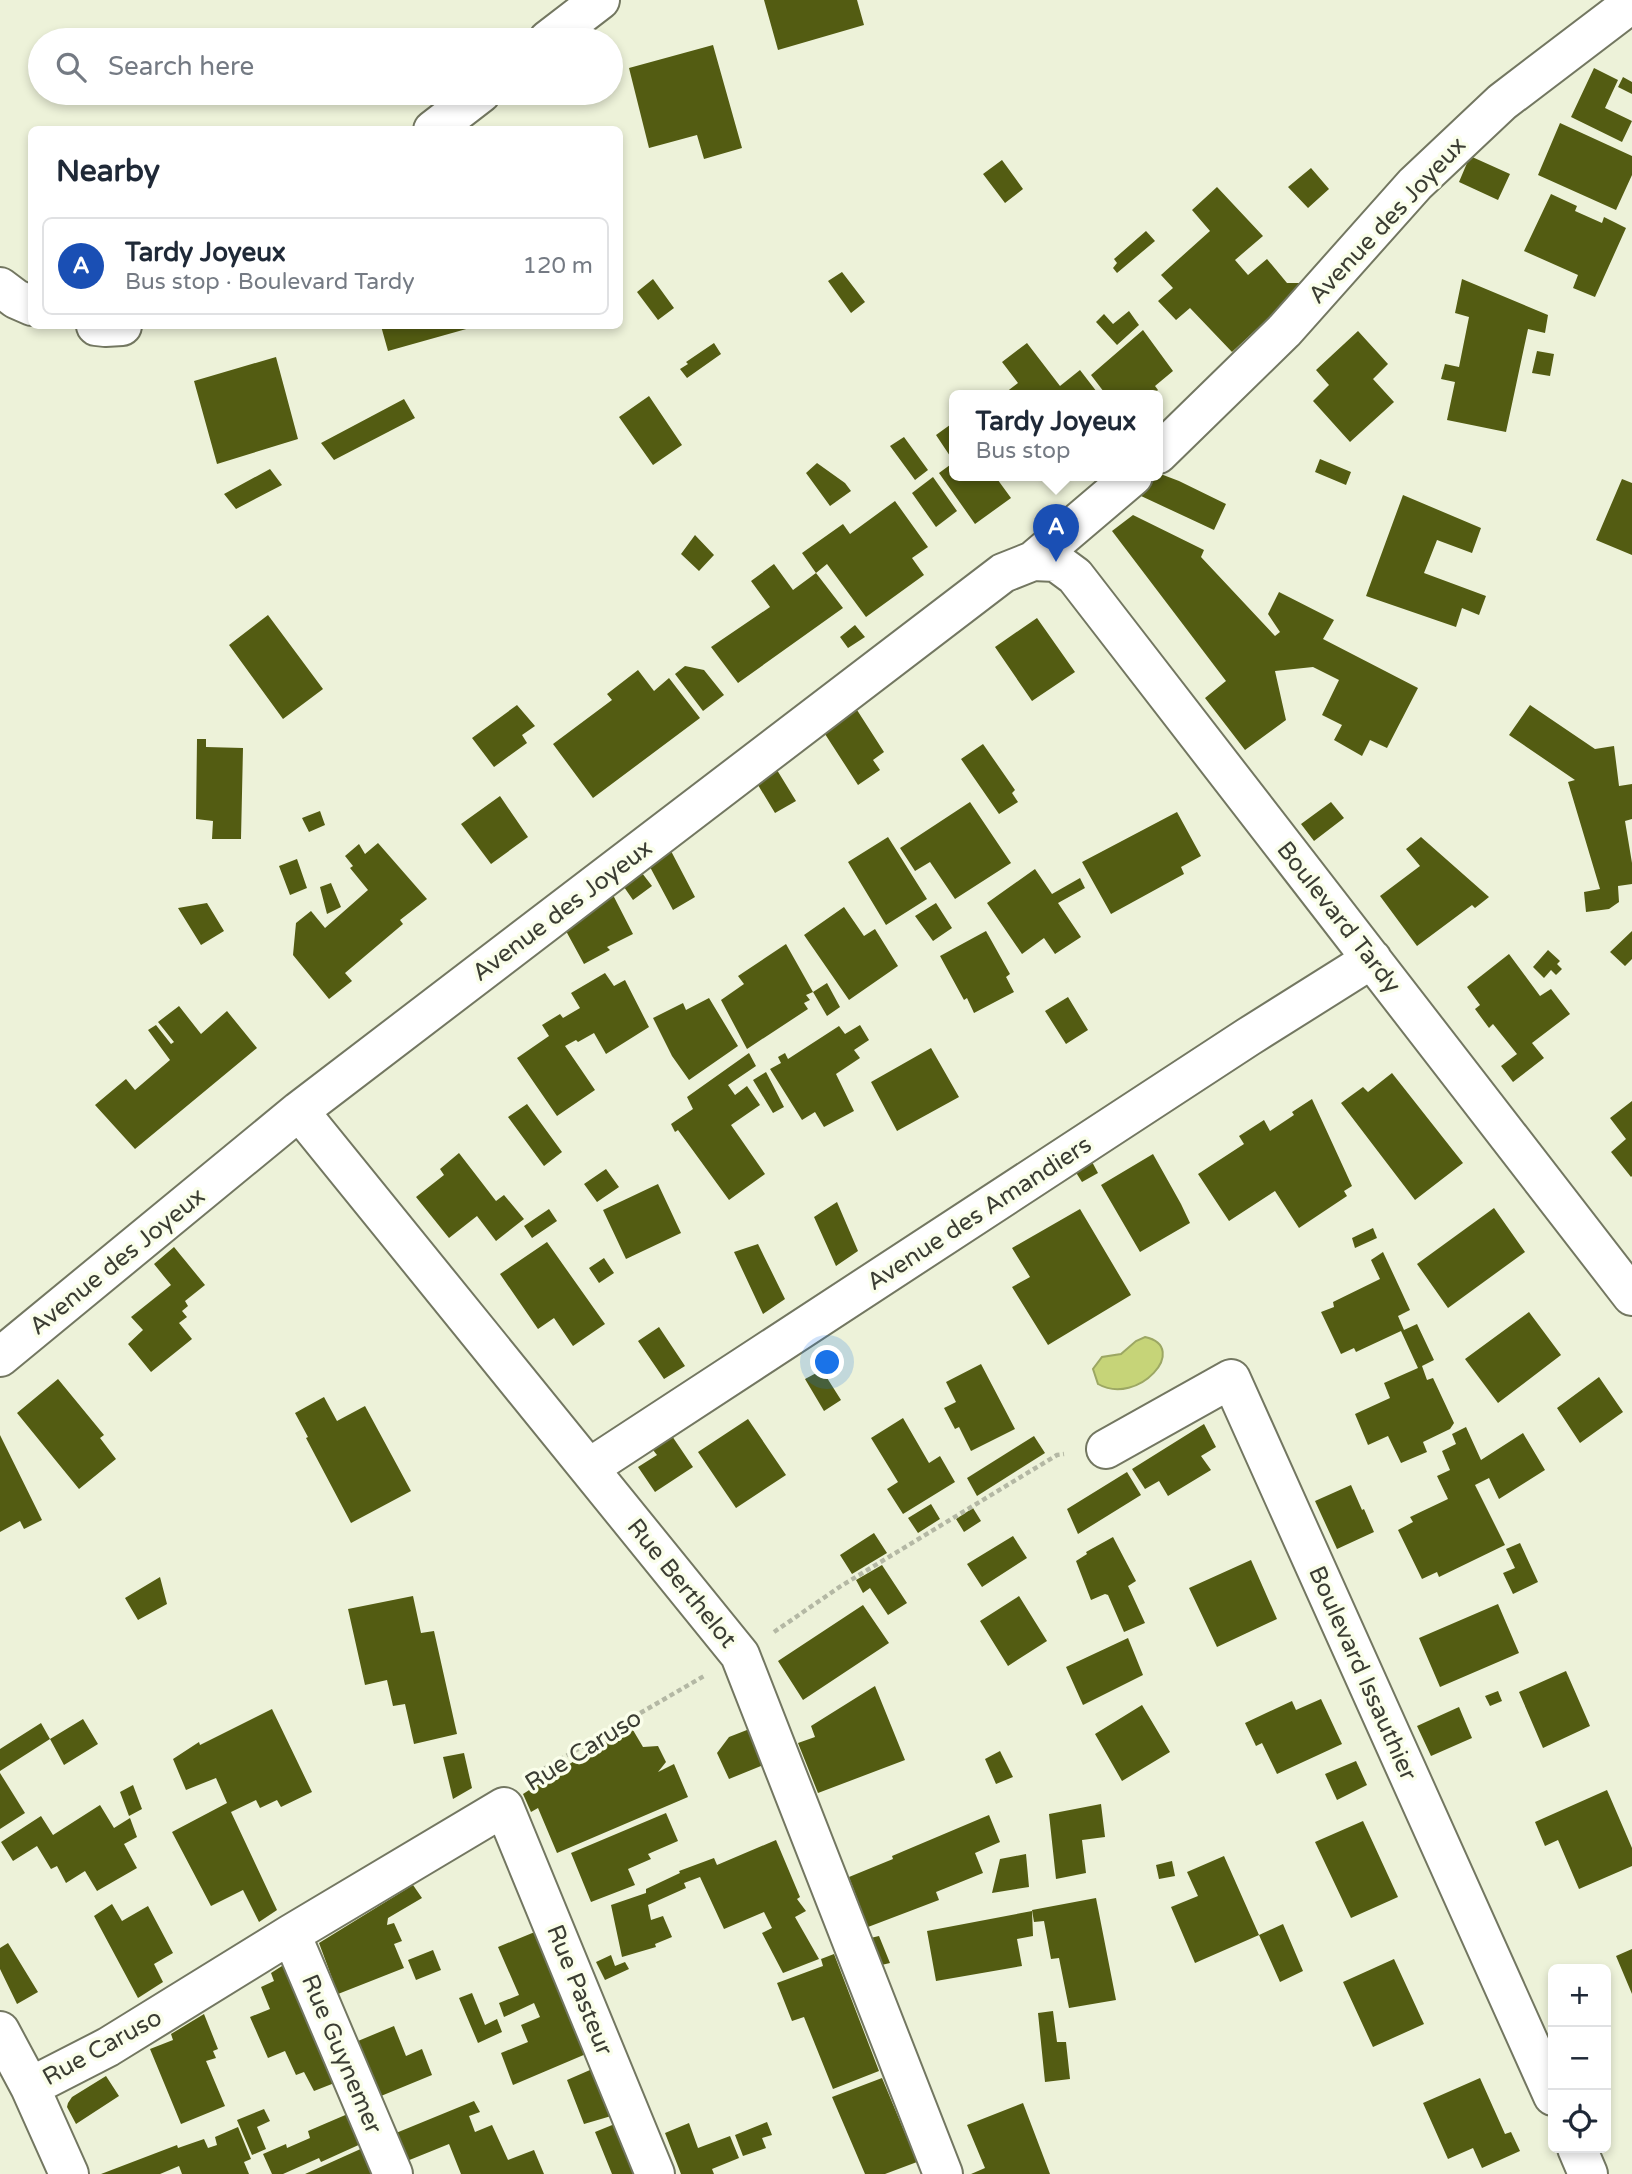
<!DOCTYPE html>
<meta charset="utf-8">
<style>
body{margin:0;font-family:"Varela Round",sans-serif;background:#f2f2f3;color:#1f2937}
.controls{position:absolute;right:21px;bottom:21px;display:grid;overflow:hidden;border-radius:10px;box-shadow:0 4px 10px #0003}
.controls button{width:63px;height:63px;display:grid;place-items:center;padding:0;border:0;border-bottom:2px solid #e0e1e3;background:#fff;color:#1f2937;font:35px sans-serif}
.you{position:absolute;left:828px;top:1363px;width:24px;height:24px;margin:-18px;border:5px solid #fff;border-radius:50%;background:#1a73e8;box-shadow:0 0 0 10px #1a73e833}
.badge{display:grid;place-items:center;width:46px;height:46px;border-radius:50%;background:#7c3aed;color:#fff;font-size:23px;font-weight:700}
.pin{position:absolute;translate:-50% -58px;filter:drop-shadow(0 2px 4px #0008)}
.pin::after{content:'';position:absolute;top:37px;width:24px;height:21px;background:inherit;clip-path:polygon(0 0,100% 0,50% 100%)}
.popup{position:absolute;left:949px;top:390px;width:214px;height:91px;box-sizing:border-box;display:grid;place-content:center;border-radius:10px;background:#fff;filter:drop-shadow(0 2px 5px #0005);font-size:23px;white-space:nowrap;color:#747a83}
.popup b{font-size:26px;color:#1f2937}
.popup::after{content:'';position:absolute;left:50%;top:100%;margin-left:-14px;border:14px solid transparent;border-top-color:#fff}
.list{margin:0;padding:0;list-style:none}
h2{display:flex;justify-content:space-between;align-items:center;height:91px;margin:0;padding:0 28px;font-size:30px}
h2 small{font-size:23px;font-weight:400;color:#747a83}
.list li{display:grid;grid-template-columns:46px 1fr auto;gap:21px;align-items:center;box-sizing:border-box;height:98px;margin:0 14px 14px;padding:0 14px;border:2px solid #e0e1e3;border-radius:10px}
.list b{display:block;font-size:26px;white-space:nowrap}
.list p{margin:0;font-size:23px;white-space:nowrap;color:#747a83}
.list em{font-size:23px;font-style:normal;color:#747a83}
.icon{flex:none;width:38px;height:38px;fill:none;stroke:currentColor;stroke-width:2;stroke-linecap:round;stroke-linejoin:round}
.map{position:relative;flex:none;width:1632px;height:2174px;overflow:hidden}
.search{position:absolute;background:#fff;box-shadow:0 4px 10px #0003;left:28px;top:28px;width:595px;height:77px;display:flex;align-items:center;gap:18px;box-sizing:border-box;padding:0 24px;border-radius:38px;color:#747a83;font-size:26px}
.panel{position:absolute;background:#fff;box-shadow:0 4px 10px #0003;left:28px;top:126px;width:595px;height:203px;border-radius:10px}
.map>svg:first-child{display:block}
</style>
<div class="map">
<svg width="1632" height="2174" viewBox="0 0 1632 2174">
<rect width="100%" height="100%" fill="#edf2d9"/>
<path fill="#c6d478" stroke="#9ca763" stroke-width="2" d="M1145 1337C1191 1347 1138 1407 1098 1384L1093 1369 1102 1357 1121 1354 1136 1341Z"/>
<path fill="#535c12" d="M764 0H857L864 25 778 50Z
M713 45 742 148 704 159 697 135 649 148 629 68Z
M1594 68 1618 80 1605 108 1632 121 1622 142 1571 117Z
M1623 77 1632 82V94L1618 87Z
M1560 123 1632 156V175L1616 210 1538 175Z
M1470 156 1510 174 1498 200 1459 182Z
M1002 160 1023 189 1005 203 983 174Z
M1311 168 1329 189 1308 208 1288 187Z
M1217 187 1263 236 1235 260 1248 275 1267 259 1287 283H1306L1232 352 1190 308 1176 320 1158 301 1173 288 1161 275 1210 231 1192 210Z
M1551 194 1577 206 1575 211 1602 223 1604 217 1626 228 1595 297 1573 288 1578 275 1524 251Z
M1146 231 1155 241 1117 273 1113 268 1117 263 1114 259Z
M842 272 865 302 851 313 828 281Z
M653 279 674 308 658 320 637 292Z
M1462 279 1548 315 1545 333 1528 329 1506 432 1447 420 1455 382 1441 379 1445 364 1459 367 1469 317 1455 313Z
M1129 311 1139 325 1117 345 1096 322 1104 314 1113 324Z
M381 326H477L388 351Z
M1143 330 1173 371 1155 386 1158 390 1151 396H1107L1091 375Z
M1358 331 1388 364 1373 379 1394 402 1350 442 1313 401 1329 385 1316 370Z
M714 343 721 354 687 378 680 369 688 364 686 362Z
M1027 343 1060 386 1080 370 1100 396H1001L1018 383 1002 362Z
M1537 351 1554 354 1550 376 1532 373Z
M276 357 298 439 217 464 194 381Z
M649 396 682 445 653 465 619 417Z
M404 399 415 418 334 460 321 443Z
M954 422V476H995L1011 498 975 524 939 473 954 462 936 435Z
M904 437 928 470 915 480 890 446Z
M1320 459 1351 472 1346 485 1315 472Z
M817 463 845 483 851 491 830 506 806 473Z
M270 469 282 485 236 509 224 494Z
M1158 473 1179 481 1226 504 1214 530 1126 489 1144 476H1158Z
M933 477 957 511 936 527 912 493Z
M1622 479 1632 483V555L1596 540Z
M1403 495 1481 528 1472 553 1437 540 1424 573 1486 596 1479 615 1462 608 1456 627 1366 596Z
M895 501 928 547 912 558 924 575 866 617 827 564 816 573 802 553 843 524 850 534Z
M1133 515 1204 550 1201 557 1275 636 1280 632 1268 614 1279 592 1334 620 1323 639 1418 688 1387 748 1370 740 1362 756 1334 740 1342 725 1322 715 1339 680 1313 667 1275 671 1286 720 1245 750 1205 698 1226 681 1112 531Z
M695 535 714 555 699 571 681 554Z
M774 564 793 590 816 573 843 608 738 683 711 647 770 607 751 581Z
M268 615 323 689 283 719 229 645Z
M1037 618 1075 672 1032 701 995 647Z
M855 625 865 637 848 648 840 637Z
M685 666 704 670 724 695 703 711 675 674Z
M638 670 654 691 669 678 700 718 593 798 553 744 612 700 607 694Z
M517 705 535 726 522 735 527 743 494 767 472 738Z
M1530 705 1595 749 1614 746 1619 786 1632 784V819L1625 821 1632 863V884L1618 886 1619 902 1609 909 1586 912 1584 892 1600 889 1568 782 1575 780 1509 735Z
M857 710 884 752 873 760 880 770 858 785 825 734Z
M197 739H206V747L243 748 241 839H212L213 821 196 819Z
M983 744 1015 790 1012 793 1018 802 999 814 961 759Z
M777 770 796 801 775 813 758 785Z
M500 796 528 837 491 864 461 824Z
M970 802 1011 863 955 899 930 862 915 871 900 848Z
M1331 802 1344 818 1314 841 1301 824Z
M320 811 325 825 309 832 302 818Z
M1177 812 1201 856 1181 867 1184 874 1111 914 1082 862Z
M888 837 927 899 886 925 848 862Z
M1421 837 1489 897 1475 908 1472 905 1417 946 1380 896 1420 866 1406 849Z
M378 843 427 899 400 920 403 924 345 973 352 981 329 999 293 955 296 923 311 911 325 928 368 890 350 868 353 866 345 856 359 844 365 854Z
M671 851 695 897 673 910 650 867Z
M297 859 307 888 290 895 279 866Z
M1035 869 1052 894 1080 878 1085 888 1058 903 1081 937 1055 954 1044 938 1022 954 987 903Z
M642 873 652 886 633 900 624 887Z
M331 883 341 907 327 914 320 887Z
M613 895 633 934 607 947 610 950 584 964 566 931Z
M207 903 224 931 201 945 178 908Z
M936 903 952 928 933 941 915 916Z
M844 907 864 936 875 929 898 966 849 1000 804 935Z
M986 931 1010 974 1006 977 1014 992 974 1013 967 998 964 1000 940 956Z
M1632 931V959L1625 966 1610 952Z
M786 944 813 992 806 995 810 1000 804 1003 808 1009 747 1049 721 1000 744 984 738 976Z
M1548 950 1560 961 1557 964 1562 969 1556 975 1551 970 1544 978 1533 967Z
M1509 954 1540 996 1551 989 1570 1014 1532 1043 1544 1058 1513 1082 1501 1066 1517 1054 1493 1024 1489 1028 1475 1009 1480 1005 1467 987Z
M605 973 614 986 625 980 649 1027 606 1054 594 1033 578 1042 576 1040 565 1046 595 1090 557 1116 517 1058 549 1036 542 1025 560 1014 563 1018 580 1008 571 993Z
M827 983 840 1007 827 1016 813 992Z
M1068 997 1088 1030 1066 1044 1045 1011Z
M709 998 738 1046 689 1080 672 1056 653 1018 683 1003 686 1010Z
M179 1006 201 1034 227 1011 257 1048 135 1149 95 1105 126 1079 135 1090 170 1060 148 1030 156 1025 171 1044 174 1042 158 1022Z
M860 1025 869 1040 854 1050 860 1058 836 1074 854 1111 824 1127 815 1112 802 1120 770 1069 781 1063 778 1057 785 1053 788 1059 839 1026 845 1034Z
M931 1048 959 1097 897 1131 871 1082Z
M749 1053 756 1066 728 1085 735 1095 747 1086 760 1105 731 1125 765 1174 729 1200 678 1130 675 1132 671 1124 693 1109 687 1097Z
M766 1072 784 1107 773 1113 753 1080Z
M1392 1073 1463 1163 1415 1200 1341 1103 1363 1087 1368 1092Z
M1312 1099 1352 1186 1344 1191 1347 1196 1299 1228 1275 1191 1229 1221 1198 1174 1244 1144 1239 1136 1264 1120 1270 1131 1294 1115 1292 1112Z
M1632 1101V1176L1631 1177 1611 1152 1626 1139 1610 1118Z
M527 1104 562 1152 544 1166 508 1117Z
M459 1153 496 1201 504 1195 524 1219 496 1241 477 1216 449 1238 416 1197 444 1175 440 1169Z
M1153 1154 1181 1204 1190 1223 1140 1252 1101 1185Z
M1091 1160 1098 1173 1082 1182 1075 1171Z
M606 1169 619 1187 597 1202 584 1184Z
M658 1184 681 1233 626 1259 603 1210Z
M837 1202 858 1251 836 1266 814 1217Z
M1494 1208 1525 1252 1448 1308 1417 1264Z
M549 1209 557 1221 532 1238 524 1226Z
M1080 1209 1131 1295 1048 1345 1012 1287 1030 1277 1012 1248Z
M1373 1228 1377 1238 1355 1248 1352 1238Z
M547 1242 605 1324 573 1346 554 1318 538 1329 500 1274Z
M758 1244 785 1299 763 1314 734 1252Z
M174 1247 205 1285 185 1301 188 1306 182 1311 187 1317 179 1323 192 1339 151 1372 128 1344 143 1330 131 1317 171 1285 154 1264Z
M1383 1252 1410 1310 1398 1316 1404 1330 1417 1324 1434 1360 1422 1366 1427 1380 1433 1378 1454 1423 1450 1429 1423 1442 1427 1452 1401 1463 1388 1436 1368 1445 1355 1414 1390 1398 1384 1383 1418 1368 1401 1331 1356 1352 1354 1348 1341 1354 1321 1312 1334 1307 1333 1302 1380 1279 1371 1260Z
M604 1258 614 1273 599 1283 589 1268Z
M1529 1312 1561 1355 1498 1403 1465 1359Z
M659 1327 685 1366 664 1379 638 1341Z
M981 1364 1015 1429 971 1451 959 1427 955 1429 944 1408 956 1402 946 1382Z
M822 1370 841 1400 824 1411 805 1379Z
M1599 1377 1623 1412 1580 1443 1557 1408Z
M58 1379 104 1435 100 1438 116 1459 79 1489 17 1413Z
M324 1397 337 1421 365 1406 411 1491 351 1523 306 1438 308 1437 295 1413Z
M903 1418 929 1463 940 1456 955 1482 903 1514 887 1489 898 1482 871 1438Z
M748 1419 786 1475 736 1508 698 1452Z
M1204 1424 1216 1447 1201 1456 1211 1470 1168 1496 1159 1481 1145 1489 1132 1469Z
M1466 1427 1481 1460 1523 1433 1545 1470 1499 1499 1489 1478 1475 1485 1505 1545 1439 1577 1437 1572 1422 1579 1398 1530 1413 1522 1410 1517 1448 1499 1437 1476 1450 1470 1442 1451 1456 1444 1452 1434Z
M0 1435 42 1520 24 1529 20 1521 0 1532Z
M672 1436 693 1467 655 1492 638 1467 657 1455 653 1450Z
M1034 1436 1045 1453 977 1496 967 1478Z
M1127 1472 1141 1495 1078 1534 1067 1509Z
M1351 1485 1362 1510 1364 1509 1374 1532 1337 1549 1315 1501Z
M931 1504 940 1519 918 1533 908 1518Z
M973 1508 981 1521 964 1532 956 1519Z
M874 1533 887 1553 852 1574 840 1555Z
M1013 1536 1027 1558 982 1587 967 1564Z
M1113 1537 1136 1581 1128 1586 1145 1623 1124 1632 1108 1595 1105 1594 1091 1600 1076 1561 1087 1554 1086 1552Z
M1520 1543 1538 1582 1513 1594 1503 1573 1515 1568 1506 1549Z
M1251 1560 1277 1619 1217 1647 1189 1588Z
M882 1565 907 1603 888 1615 870 1588 863 1593 856 1580Z
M160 1577 167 1604 138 1620 125 1598Z
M413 1596 421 1633 434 1631 457 1734 414 1744 405 1704 393 1706 387 1680 365 1685 348 1609Z
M1019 1596 1047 1641 1008 1666 980 1621Z
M1498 1604 1519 1653 1440 1687 1419 1638Z
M863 1605 889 1643 803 1700 778 1661Z
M1128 1638 1143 1675 1083 1705 1066 1667Z
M1566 1671 1590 1726 1543 1748 1519 1692Z
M875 1686 905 1760 818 1793 798 1743 815 1737 811 1726Z
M1498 1691 1502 1701 1490 1706 1485 1696Z
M1321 1699 1342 1744 1277 1774 1262 1743 1256 1746 1245 1723 1292 1701 1296 1710Z
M1142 1705 1170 1752 1122 1781 1095 1734Z
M1459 1707 1472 1738 1431 1756 1417 1726Z
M272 1709 312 1792 281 1807 277 1800 260 1808 256 1800 231 1812 277 1910 259 1922 243 1890 211 1906 172 1832 227 1803 216 1778 186 1790 173 1759 199 1742 200 1745Z
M83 1719 98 1744 64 1765 50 1739 0 1771V1749L41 1723 50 1739Z
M630 1725 643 1747 658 1746 666 1762 658 1772 674 1764 688 1797 557 1853 538 1808 531 1812 523 1794Z
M752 1728 766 1764 729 1779 717 1753 729 1737Z
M1000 1751 1013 1777 996 1784 985 1759Z
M464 1753 472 1788 453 1799 443 1757Z
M1356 1761 1367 1785 1337 1800 1325 1774Z
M0 1773 25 1813 0 1829Z
M133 1785 142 1809 129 1816 120 1792Z
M1607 1790 1632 1848V1866L1579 1889 1558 1840 1545 1846 1535 1822Z
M1101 1804 1105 1837 1082 1840 1086 1873 1056 1879 1049 1814Z
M100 1805 114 1828 130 1818 137 1837 124 1844 137 1868 97 1891 85 1871 66 1883 57 1866 51 1869 37 1846 13 1861 1 1842 41 1816 53 1835Z
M666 1813 678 1841 648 1854 651 1859 628 1869 635 1885 591 1902 571 1853Z
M989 1815 1000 1842 975 1853 983 1873 936 1892 939 1900 868 1927 849 1877 893 1859 892 1856Z
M1363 1821 1398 1897 1351 1918 1315 1842Z
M776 1840 800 1897 797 1899 806 1911 795 1917 819 1959 783 1973 762 1933 772 1928 764 1912 724 1929 700 1877 684 1883 686 1888 648 1905 651 1920 663 1916 672 1937 655 1944 656 1947 622 1957 611 1905 646 1893V1889L680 1873 679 1871 714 1858 717 1865Z
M1026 1854 1029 1887 992 1893 1000 1859Z
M1224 1856 1259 1935 1195 1963 1171 1907 1198 1896 1187 1872Z
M1172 1861 1175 1876 1159 1879 1156 1865Z
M413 1885 422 1898 388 1918 387 1925 394 1923 402 1941 394 1944 404 1968 338 1994 319 1943Z
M1096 1898 1116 2000 1069 2008 1059 1958 1051 1959 1044 1921 1034 1922 1032 1910Z
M112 1904 122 1921 148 1906 173 1953 154 1964 163 1982 138 1998 94 1916Z
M1032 1911 1033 1936 1017 1939 1022 1966 936 1981 927 1931Z
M1283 1924 1303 1971 1280 1982 1259 1935Z
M542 1929 593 2051 513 2085 501 2053 528 2042 521 2025 540 2017 534 2003 504 2017 499 2003 519 1995 498 1947Z
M879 1936 890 1963 873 1967 862 1940Z
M8 1943 38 1992 17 2004 0 1969V1948Z
M1632 1949V1994L1616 1956Z
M433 1950 441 1970 416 1980 408 1960Z
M834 1954 879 2071 833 2089 804 2017 792 2021 777 1983 823 1966 821 1959Z
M611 1955 615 1966 625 1962 629 1969 605 1980 596 1962Z
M1394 1959 1424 2024 1373 2047 1343 1982Z
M282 1966H285L337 2082 314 2091 304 2072 296 2075 285 2051 268 2058 250 2017 270 2009 261 1987 274 1981 271 1973Z
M472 1993 485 2025 497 2019 502 2032 478 2043 459 1998Z
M1053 2011 1057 2042H1066L1070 2079 1045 2082 1038 2013Z
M204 2014 218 2049 213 2051 216 2058 206 2061 225 2106 181 2124 150 2049 173 2040 171 2034Z
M394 2026 406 2056 422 2049 432 2075 381 2096 358 2041Z
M595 2059 618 2114 584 2124 567 2080 590 2070 587 2062Z
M106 2076 119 2096 76 2124 67 2107 68 2103 72 2097Z
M882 2078 917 2162 885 2174H865L832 2097Z
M1480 2078 1505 2134 1511 2132 1520 2151 1482 2168 1473 2148 1448 2159 1423 2103Z
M474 2101 480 2112 469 2116 475 2132 492 2125 508 2160 534 2150 544 2174H461L449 2144 407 2161 396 2133Z
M1023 2103 1050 2174H971L985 2168 967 2125Z
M264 2109 270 2121 257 2127 266 2149 252 2155 237 2120Z
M350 2113 363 2143 321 2162 319 2158 283 2174H272L263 2154 286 2144 287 2148 310 2138 308 2131Z
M622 2121 644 2174H612L595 2132Z
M767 2122 772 2135 762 2138 766 2148 743 2156 735 2135Z
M689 2123 698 2148 730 2136 739 2158 712 2169 714 2174H681L665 2133Z
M238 2127 251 2159 244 2162 249 2174H182L179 2166 160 2174H101L177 2145 178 2148 204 2139 208 2148 217 2145 215 2137Z
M365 2147 376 2174H305Z"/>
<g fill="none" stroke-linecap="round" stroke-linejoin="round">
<g stroke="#737761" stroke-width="42">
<path id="street" d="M548 40 600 0
M433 130 481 93
M0 287 16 299 32 306
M96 326 105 327 122 326
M1158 454 1284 331 1415 184 1502 102 1632 3
M1033 561 1056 562 1075 576 1632 1296
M299 1111 740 1655 943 2174
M0 1357 299 1111 1003 573 1033 561 1133 476
M1106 1449 1231 1379 1553 2096
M589 1468 1248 1037 1372 959
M291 1934 393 2174
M0 2031 30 2087 69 2174
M30 2087 108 2047 291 1934 504 1807 655 2174
M1577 2148 1588 2174"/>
</g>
<path stroke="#b4b8a4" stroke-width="4.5" stroke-dasharray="5 3.5" stroke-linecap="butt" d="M774 1632 841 1586 1057 1455 1064 1454
M530 1777 704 1676"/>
<use href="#street" stroke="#fff" stroke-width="38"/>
</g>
<g text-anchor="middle" stroke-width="7" stroke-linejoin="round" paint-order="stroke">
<g font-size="24" fill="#3b3d33" stroke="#fafeea">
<text transform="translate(1387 220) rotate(-47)" y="8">Avenue des Joyeux</text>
<text transform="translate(562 910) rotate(-37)" y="8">Avenue des Joyeux</text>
<text transform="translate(1339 917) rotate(52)" y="8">Boulevard Tardy</text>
<text transform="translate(979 1213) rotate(-33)" y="8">Avenue des Amandiers</text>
<text transform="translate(117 1261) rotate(-39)" y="8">Avenue des Joyeux</text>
<text transform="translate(682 1583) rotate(51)" y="8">Rue Berthelot</text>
<text transform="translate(1363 1673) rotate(66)" y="8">Boulevard Issauthier</text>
<text transform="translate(583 1750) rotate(-32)" y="8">Rue Caruso</text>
<text transform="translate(580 1990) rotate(68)" y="8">Rue Pasteur</text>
<text transform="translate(102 2047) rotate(-29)" y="8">Rue Caruso</text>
<text transform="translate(342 2054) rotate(67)" y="8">Rue Guynemer</text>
</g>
</g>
</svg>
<div class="controls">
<button>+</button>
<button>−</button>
<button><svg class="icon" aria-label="locate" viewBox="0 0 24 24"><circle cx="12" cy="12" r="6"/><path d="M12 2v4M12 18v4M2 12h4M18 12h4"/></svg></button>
</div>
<div class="you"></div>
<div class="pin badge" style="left:1056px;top:562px;background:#1a4fb4">A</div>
<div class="popup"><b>Tardy Joyeux</b>Bus stop</div>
<div class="search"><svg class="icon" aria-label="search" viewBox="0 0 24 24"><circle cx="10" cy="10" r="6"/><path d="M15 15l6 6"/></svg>Search here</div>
<section class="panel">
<h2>Nearby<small></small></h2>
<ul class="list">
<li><span class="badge" style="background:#1a4fb4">A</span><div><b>Tardy Joyeux</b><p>Bus stop · Boulevard Tardy</p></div><em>120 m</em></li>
</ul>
</section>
</div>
